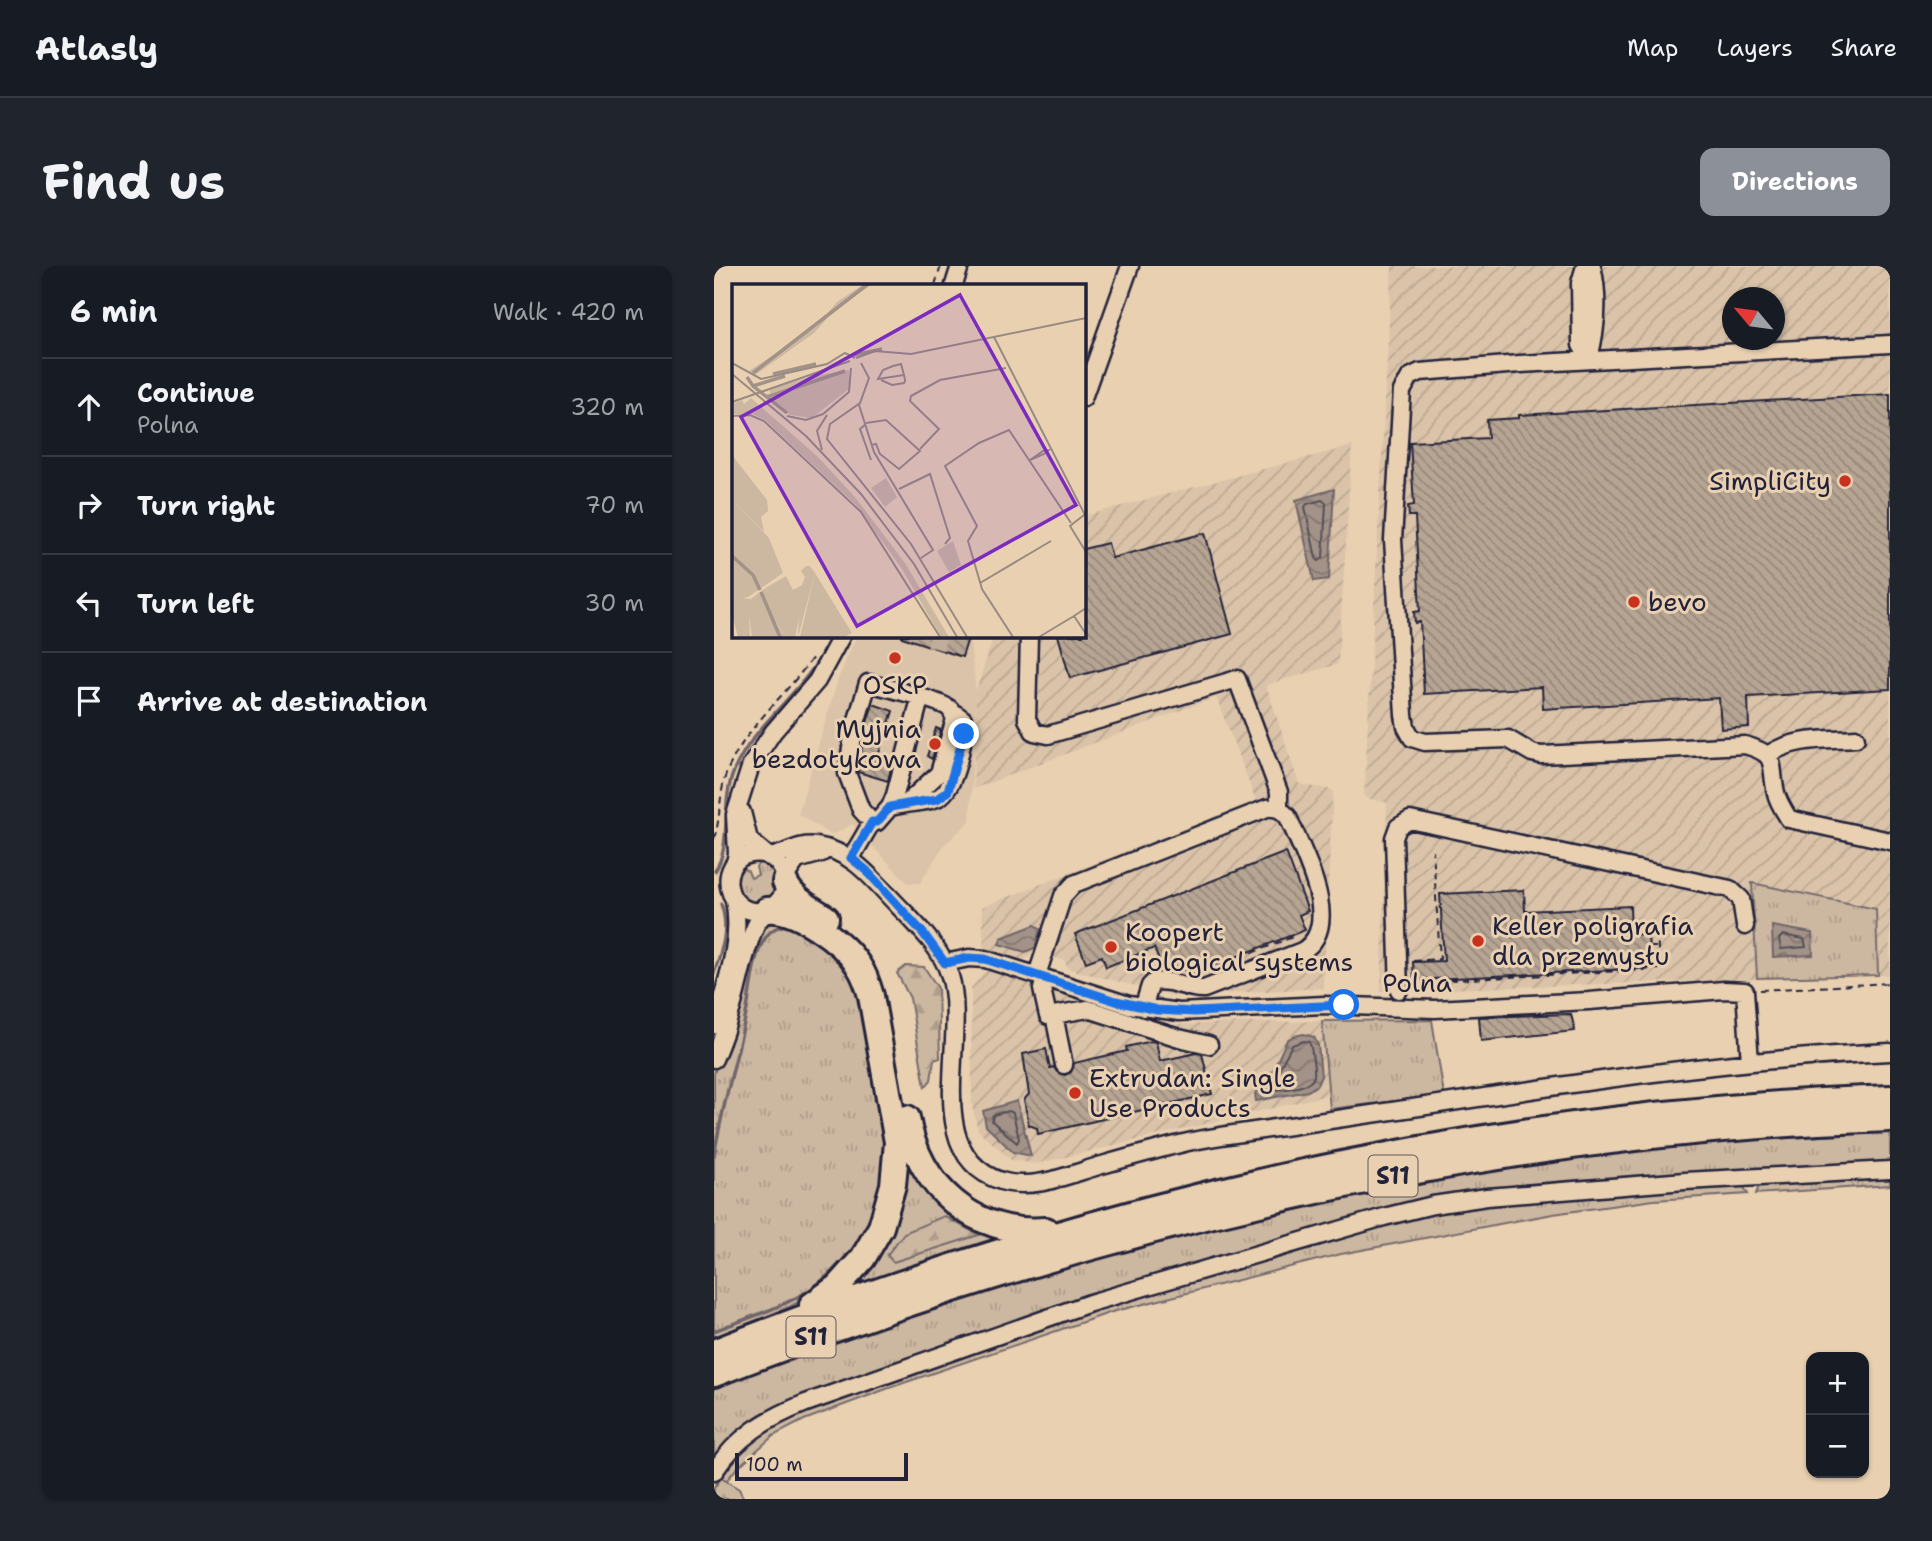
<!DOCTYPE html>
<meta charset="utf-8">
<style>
body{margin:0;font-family:"Shantell Sans",sans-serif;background:#20242c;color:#f1f3f6}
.controls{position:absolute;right:21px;bottom:21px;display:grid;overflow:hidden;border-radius:14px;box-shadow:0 2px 5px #0004}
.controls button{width:63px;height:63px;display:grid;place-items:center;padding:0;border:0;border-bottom:2px solid #363941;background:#171b24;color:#f1f3f6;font:35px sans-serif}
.compass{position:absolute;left:1008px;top:21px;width:63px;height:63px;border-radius:50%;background:#171b24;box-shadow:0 2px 5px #0004;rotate:299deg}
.scale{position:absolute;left:21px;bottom:18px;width:173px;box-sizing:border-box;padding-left:7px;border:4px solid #22223b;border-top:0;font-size:19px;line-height:24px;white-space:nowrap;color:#22223b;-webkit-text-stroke:5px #e9d0b1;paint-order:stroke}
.stop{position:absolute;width:21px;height:21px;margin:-16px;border:5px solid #1a73e8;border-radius:50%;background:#fff}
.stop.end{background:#1a73e8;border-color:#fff;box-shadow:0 2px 7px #0008}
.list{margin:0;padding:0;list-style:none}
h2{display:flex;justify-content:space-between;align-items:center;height:91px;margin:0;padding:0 28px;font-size:30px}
h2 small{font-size:23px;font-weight:400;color:#9ea1a6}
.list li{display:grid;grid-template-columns:46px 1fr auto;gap:21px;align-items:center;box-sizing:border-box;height:98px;padding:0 28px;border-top:2px solid #363941}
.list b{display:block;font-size:26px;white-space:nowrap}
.list p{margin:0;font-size:23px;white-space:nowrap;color:#9ea1a6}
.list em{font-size:23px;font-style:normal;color:#9ea1a6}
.icon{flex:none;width:38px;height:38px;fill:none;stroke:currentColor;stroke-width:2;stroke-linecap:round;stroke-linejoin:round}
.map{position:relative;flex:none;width:1176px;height:1233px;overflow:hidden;border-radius:14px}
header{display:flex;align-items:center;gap:42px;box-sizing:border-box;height:98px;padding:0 35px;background:#171b24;border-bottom:2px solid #363941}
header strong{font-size:33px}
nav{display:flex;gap:38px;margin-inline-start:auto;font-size:24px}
.intro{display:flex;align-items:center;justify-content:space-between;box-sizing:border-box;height:168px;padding:0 42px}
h1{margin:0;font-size:49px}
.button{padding:18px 32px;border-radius:14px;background:#8c9099;color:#fff;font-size:24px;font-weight:700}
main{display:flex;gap:42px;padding:0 42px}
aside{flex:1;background:#171b24;border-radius:14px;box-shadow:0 2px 5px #0004}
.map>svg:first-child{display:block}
</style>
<header>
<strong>Atlasly</strong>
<nav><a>Map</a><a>Layers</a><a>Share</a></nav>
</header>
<div class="intro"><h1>Find us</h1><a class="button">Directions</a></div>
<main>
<aside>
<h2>6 min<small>Walk · 420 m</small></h2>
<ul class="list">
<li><svg class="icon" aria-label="ahead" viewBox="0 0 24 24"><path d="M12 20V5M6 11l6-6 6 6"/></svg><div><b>Continue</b><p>Polna</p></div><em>320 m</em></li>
<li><svg class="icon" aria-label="right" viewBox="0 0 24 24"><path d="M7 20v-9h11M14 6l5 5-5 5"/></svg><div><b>Turn right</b></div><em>70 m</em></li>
<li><svg class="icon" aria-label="left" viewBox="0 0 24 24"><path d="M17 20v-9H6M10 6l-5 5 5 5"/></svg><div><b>Turn left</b></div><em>30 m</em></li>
<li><svg class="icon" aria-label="arrive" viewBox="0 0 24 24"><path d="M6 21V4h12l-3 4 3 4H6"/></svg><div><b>Arrive at destination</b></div></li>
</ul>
</aside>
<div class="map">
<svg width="1176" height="1233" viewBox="0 0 1176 1233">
<defs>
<pattern id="industrial-furrows" width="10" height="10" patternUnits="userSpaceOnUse" patternTransform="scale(1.75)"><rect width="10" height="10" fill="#dac3a8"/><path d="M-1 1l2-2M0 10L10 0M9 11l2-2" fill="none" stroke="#bba792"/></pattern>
<pattern id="grass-tufts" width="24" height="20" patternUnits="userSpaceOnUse" patternTransform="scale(1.75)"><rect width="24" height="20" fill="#ccb7a0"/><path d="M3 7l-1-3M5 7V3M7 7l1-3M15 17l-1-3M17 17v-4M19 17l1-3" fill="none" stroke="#af9d8b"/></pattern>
<pattern id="forest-firs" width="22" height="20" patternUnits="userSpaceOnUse" patternTransform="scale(1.75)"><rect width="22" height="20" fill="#ccb7a0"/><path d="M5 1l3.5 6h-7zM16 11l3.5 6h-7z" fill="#af9d8b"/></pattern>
<pattern id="water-waves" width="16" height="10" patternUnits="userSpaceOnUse" patternTransform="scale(1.75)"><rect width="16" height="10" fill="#a29287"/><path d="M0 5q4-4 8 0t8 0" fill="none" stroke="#847770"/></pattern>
<pattern id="building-back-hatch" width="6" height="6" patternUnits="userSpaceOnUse" patternTransform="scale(1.75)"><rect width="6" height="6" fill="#b7a593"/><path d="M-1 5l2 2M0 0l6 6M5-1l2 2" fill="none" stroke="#948679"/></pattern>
</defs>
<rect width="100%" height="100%" fill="#e9d0b1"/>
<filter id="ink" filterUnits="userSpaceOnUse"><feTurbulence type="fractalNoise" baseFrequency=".0143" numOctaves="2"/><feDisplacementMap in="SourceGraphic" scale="14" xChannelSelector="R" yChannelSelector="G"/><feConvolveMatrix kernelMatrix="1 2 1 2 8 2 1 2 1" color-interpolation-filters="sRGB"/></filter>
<g filter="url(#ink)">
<path fill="#dac3a8" d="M143 369H255L262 425 256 555 230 579 206 617H194L142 563 139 558 117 569 84 548 124 413Z"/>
<path fill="url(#industrial-furrows)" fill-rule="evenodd" d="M678 0H1176V709L667 725 673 537 650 531ZM1018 32H1060V74H1018Z
M638 180 624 398 552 419 585 518 619 524 609 722 461 730 355 703 350 694 330 689 323 687 305 696 270 684 268 641 542 535 502 431 259 523 262 425 280 369H369V250Z
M272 704 447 759 608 755 614 829 322 898 297 894 264 864 258 840 257 722Z"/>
<path fill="url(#grass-tufts)" stroke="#776c6e" stroke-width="2" d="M46 596C60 600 63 610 63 623L53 635 39 637C25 632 23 624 23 611L29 603 34 605 37 612 44 609 42 601Z
M1038 617 1162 643 1164 709 1043 712Z
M63 653 85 657 145 712 172 846 171 931 138 993 94 1031 75 1041 0 1071V808L45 666 54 658Z
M718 754 730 829 616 843 608 755Z
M1176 866V898L717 933 72 1138C39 1155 23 1165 0 1195V1121L220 1042 352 999 618 933 736 911 873 890 1019 875Z
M189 891H196L294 967 285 972 127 1025Z
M1176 909V919L1042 928 1046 917Z
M1027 917 1034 928 940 934 839 948 737 967 627 988 398 1046 175 1122 90 1154 59 1170 23 1202 12 1215 7 1212 0 1222 4 1211 17 1191 70 1151 372 1043 687 952C799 929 914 926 1027 917Z"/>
<path fill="url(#forest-firs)" stroke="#776c6e" stroke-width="2" d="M192 700 210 701 224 722 226 792 220 794 217 814 211 821 196 732 183 707Z
M230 950 265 969 179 996 173 989 190 967Z
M7 1212 25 1223 30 1233H0V1222Z"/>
<path fill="url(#water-waves)" stroke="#6f6569" stroke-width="2" d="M620 223 615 313 600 315 582 234Z
M321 659 326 663 321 682 311 686 285 678 287 672Z
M1058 660 1098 667 1099 689 1059 691Z
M590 768 600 771 604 779 607 810 603 819 594 825 542 835 541 828 560 802 573 774 580 770Z
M303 835 317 890 299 886 272 860 269 845Z"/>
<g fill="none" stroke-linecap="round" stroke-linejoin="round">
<path stroke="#554f59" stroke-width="2" d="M608 234 612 237 609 292 605 295 602 292 591 241 593 238Z
M1069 669 1090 673 1092 681 1067 683 1065 673Z
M590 775 595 776 597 781C598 789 601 802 600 810 598 822 567 824 557 824L556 820 578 779Z
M295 845 299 847 305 873 303 877 278 855 279 849Z"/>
<path stroke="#6f6569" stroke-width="3.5" d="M1 605C19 577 6 538 20 505 38 461 82 432 106 392
M0 707C8 684 16 663 7 638
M0 890C8 840 23 793 33 743 37 722 39 688 52 671 58 662 65 660 75 659
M0 1065C31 1053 67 1042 96 1024 117 1009 134 990 149 969"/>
</g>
<path fill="url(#building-back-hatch)" stroke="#22223b" stroke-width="2" d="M1176 128V423L1034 431 1035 461 1007 463 1005 432 829 443 828 421 710 428 706 356 701 357 700 346 706 345 701 250H695L694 240 700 239 696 176 774 172 773 154 805 152V149Z
M491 267 518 368 356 412 344 369H369V283L394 277 398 292Z
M188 369H255L248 391 188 371Z
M159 438 179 445 163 493 178 498 174 515 144 506 150 466Z
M222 462 227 464 218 493 213 490Z
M572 586 594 645 585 649 591 664 473 710 468 694 448 702 440 682 392 701 388 690 372 696 361 668Z
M810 624 811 645 916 640 917 669 934 668 936 702 700 714 699 696 730 695 726 628Z
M857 748 861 765 767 775 765 751Z
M438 775 442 776 446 795 482 787 488 788 498 828 324 868 323 862 315 859 310 834 315 828 309 788 332 783 336 802 340 801 343 806 351 809 357 806 360 797 413 785 412 781Z"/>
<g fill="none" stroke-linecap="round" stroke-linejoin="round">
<path stroke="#c1ad99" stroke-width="16" stroke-dasharray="16 8" stroke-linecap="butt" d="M221 382 225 369"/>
<g stroke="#22223b" stroke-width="21">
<path id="minor" d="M871 0 866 17 867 79 875 92C883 62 885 30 878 0
M240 19 246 0
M1176 78 806 98 706 106 696 111 688 125 679 274 690 449 692 461 698 472 711 476 794 473 818 487 827 489 1031 479C1066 489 1055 498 1062 527 1064 536 1070 545 1075 553L1176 575
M369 132 416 0
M315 369 313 453 320 466 334 469 523 413 565 526V543
M1054 489C1079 471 1113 474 1142 472
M192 538C203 536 216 536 225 531 242 522 251 472 249 453L242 448
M176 541 192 538 225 507 241 453C240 451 238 445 236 443 228 435 169 421 154 417L140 464 133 507 147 544 158 556H163L176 541 181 529 206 433
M28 546 35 574 53 589
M55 591C71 589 84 577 102 580 133 584 153 606 174 629 196 653 226 678 236 710 255 772 205 888 287 915 320 925 356 908 388 899 416 891 445 883 474 876 507 869 542 865 576 860 621 853 666 847 712 840 866 816 1020 793 1176 786
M137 592 158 556
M21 597 23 587 21 549 37 499 59 466 103 415 128 369
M71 611 83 594 108 587
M231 697 255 692 271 693 415 739 465 746 610 739 721 743 875 735 1010 724 1031 725 1036 796
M323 709 349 630 360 618 553 542C563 541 568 544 574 551 588 585 631 660 588 685L490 723C473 724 457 712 440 716L436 720 429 742
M331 712 328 723 334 750 374 743 465 772 495 779
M685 724 680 572 684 561 696 554 1016 623 1027 633 1031 660
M340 749 350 799
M0 759C11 719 29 676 20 634
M0 793C6 779 12 763 16 748 25 719 29 689 41 661 48 644 70 639 71 619 72 600 57 585 37 588 0 594 11 655 53 644
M0 1206C23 1170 54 1152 92 1137L376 1037 670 951 719 939 773 931 971 915 1176 904"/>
</g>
<g stroke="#22223b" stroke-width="30">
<path id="highway" d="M71 616C78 633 97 642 112 652
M53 644C82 641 129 676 144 699 151 709 154 719 157 730L183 876 179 919 167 961 149 992 123 1021 98 1039
M193 852C204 920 260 970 332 964
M0 1086C375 938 772 846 1176 832
M0 1108C376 962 771 866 1176 853"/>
</g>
<path stroke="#22223b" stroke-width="2" stroke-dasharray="7 5" stroke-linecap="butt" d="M221 19 227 0
M0 573C8 549 4 522 16 499 35 458 73 428 99 391
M935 681H943
M699 695 726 693 719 584
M456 702 466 697 469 705
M482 709 581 670
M700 716 945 703 943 663
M1046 724 1176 717"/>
<use href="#minor" stroke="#e9d0b1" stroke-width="16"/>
<use href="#highway" stroke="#e9d0b1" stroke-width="24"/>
</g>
</g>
<g fill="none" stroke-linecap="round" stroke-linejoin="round" filter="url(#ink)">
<path stroke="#1a73e8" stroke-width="9" d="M250 468 234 525 223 533 176 541 163 556H158L137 592 152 604 209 667 231 697 255 692 271 693 402 735 443 744 480 746 630 739"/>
</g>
<g fill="#c8321e" stroke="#e9d0b1" stroke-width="2.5">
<circle cx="1131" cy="215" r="7"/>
<circle cx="920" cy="336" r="7"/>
<circle cx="181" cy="392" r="7"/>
<circle cx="221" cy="478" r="7"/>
<circle cx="764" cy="675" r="7"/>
<circle cx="397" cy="681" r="7"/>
<circle cx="361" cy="827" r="7"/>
</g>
<g text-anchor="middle" stroke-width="6" stroke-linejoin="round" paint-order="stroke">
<g fill="#e9d0b1" stroke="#5e565e" stroke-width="2">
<rect x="654.5" y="889.5" width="49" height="41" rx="5"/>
<rect x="72.5" y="1050.5" width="49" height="41" rx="5"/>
</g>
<g font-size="24" font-weight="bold" fill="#22223b">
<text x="679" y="918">S11</text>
<text x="97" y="1079">S11</text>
</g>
<g font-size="26" fill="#22223b" stroke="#e9d0b1" text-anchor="start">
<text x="1117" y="224" text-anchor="end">SimpliCity</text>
<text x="934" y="345">bevo</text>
<text x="181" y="428" text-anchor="middle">OSKP</text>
<text x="207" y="472" text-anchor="end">Myjnia<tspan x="207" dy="30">bezdotykowa</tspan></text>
<text x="778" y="669">Keller poligrafia<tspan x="778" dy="30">dla przemysłu</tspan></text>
<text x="411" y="675">Koopert<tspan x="411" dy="30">biological systems</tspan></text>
<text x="375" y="821">Extrudan: Single<tspan x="375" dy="30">Use Products</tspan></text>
</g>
<g font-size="26" fill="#22223b" stroke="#e9d0b1">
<text x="703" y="726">Polna</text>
</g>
</g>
<g transform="translate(18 18)">
<rect width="354" height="354" fill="#e9d0b1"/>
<path d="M117 86 118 104 80 134 58 131 29 109 38 111V105L81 92ZM19 114 85 172 123 213 173 279 217 353H209L170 285 124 221 33 136 21 130H0V120L10 116 12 120ZM154 194 165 213 153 223 139 204ZM221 257 229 281 217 288 205 267ZM78 282 83 289 66 353 67 329ZM13 328 17 331 18 353 11 352 13 344 11 353H6L0 330Z" fill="#ccb7a0"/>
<path d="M132 0H141L105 23 82 49 23 91 17 87 85 42 105 18ZM0 171 35 216 36 227 29 233 32 248 0 215ZM74 282H78L63 353H55L42 337 48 315 32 305 54 292 61 306 70 301 73 293 69 287ZM83 289 120 349 112 353H68ZM0 313 19 315 22 326 20 353 17 331 0 330Z" fill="#ccb7a0"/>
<path d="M0 215 37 254 51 289 16 313 2 316ZM32 305 48 315 42 338 55 353H20L19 315Z" fill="#ccb7a0"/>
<path fill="none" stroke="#a29287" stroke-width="3.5" d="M122 71 150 65M21 89 136 0M41 90 84 80M15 93 21 102 53 92M21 102 55 129M35 113 113 87M0 272 21 291 28 306M29 308 48 353"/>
<path fill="none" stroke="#998a82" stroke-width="2" d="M262 53 354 233M124 74 143 67 179 70 354 34M0 79 29 95 95 80 113 69 123 74M129 79 137 94 128 119 98 140 95 155 179 260 235 353M0 90 74 152 129 210 182 280 225 353M149 96 160 101 172 99 173 97V96L172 91 169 80 161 82 151 86 146 95 172 91M0 118 118 77M127 121 142 168 201 266 189 274M0 132 18 131 32 137 129 228 208 353M55 132 74 136 91 130 117 108 119 84M134 139 154 136 188 167 167 185 148 170 144 160 139 161M134 140 128 145 139 176M188 165 207 145 178 117 179 112 208 96 274 84M90 166 85 147 95 131M317 166 312 170 298 176 311 167ZM167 205 198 190 218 254 213 260M352 231 338 242 354 268M248 299 319 257M354 324 342 332 354 350M281 353 250 305 236 257 245 242 213 182 247 159 277 146 339 239M307 353 342 332"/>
<path fill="#7b2cbf" fill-opacity="0.15" stroke="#7b2cbf" stroke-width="3.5" d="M228 11 344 221 125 342 9 133Z"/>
<rect width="354" height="354" fill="none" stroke="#22223b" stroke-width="3.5"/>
</g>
</svg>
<div class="controls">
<button>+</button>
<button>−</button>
</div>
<svg class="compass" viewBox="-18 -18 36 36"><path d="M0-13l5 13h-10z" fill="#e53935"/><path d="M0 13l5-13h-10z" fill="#9ea1a6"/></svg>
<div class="scale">100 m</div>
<div class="stop" style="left:630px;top:739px"></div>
<div class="stop end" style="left:250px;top:468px"></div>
</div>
</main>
